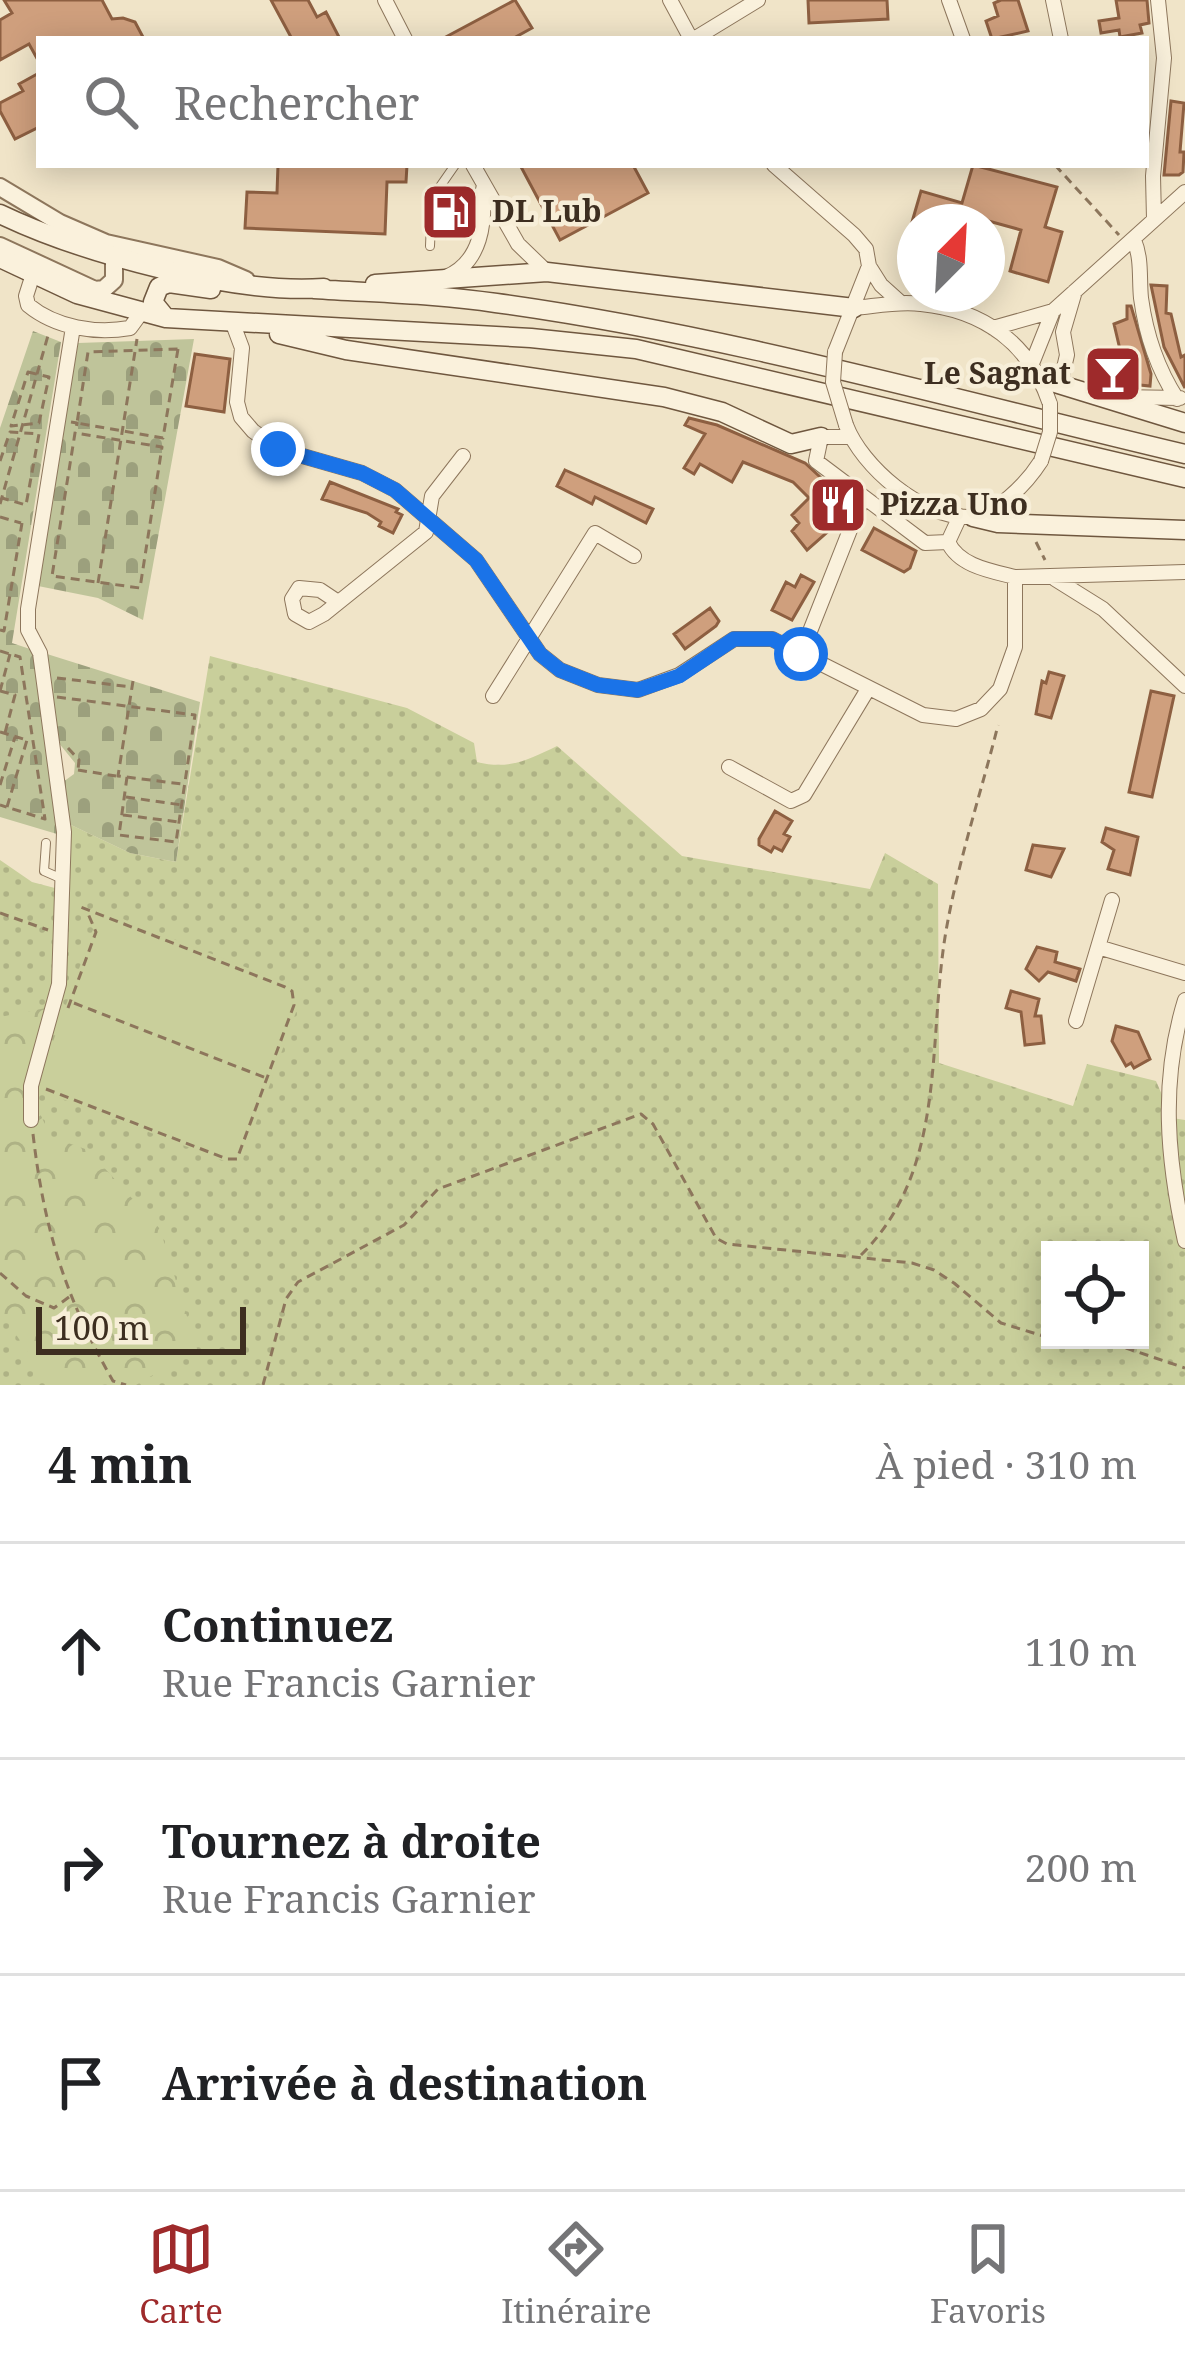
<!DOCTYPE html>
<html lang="fr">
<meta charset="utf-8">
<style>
body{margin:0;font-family:"Noto Serif",serif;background:#f2f2f2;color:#202124}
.controls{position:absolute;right:36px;bottom:36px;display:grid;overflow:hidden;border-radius:0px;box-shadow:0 6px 30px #0003}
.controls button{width:108px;height:108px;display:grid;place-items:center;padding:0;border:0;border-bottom:3px solid #e0e0e0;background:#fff;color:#202124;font:60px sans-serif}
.compass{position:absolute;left:897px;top:204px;width:108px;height:108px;border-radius:50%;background:#fff;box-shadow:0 6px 30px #0003;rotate:24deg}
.scale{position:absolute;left:36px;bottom:30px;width:210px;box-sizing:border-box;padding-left:12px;border:6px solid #3d2e20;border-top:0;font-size:33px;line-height:42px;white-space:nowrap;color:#3d2e20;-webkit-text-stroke:9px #f7eed8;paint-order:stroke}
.stop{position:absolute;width:36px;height:36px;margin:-27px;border:9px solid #1a73e8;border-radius:50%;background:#fff}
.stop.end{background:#1a73e8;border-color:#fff;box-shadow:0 3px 12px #0008}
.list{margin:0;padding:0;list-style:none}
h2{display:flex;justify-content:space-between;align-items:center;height:156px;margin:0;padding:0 48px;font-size:51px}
h2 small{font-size:39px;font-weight:400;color:#757577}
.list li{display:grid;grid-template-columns:78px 1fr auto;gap:36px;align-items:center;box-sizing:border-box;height:216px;padding:0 48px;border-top:3px solid #e0e0e0}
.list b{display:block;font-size:45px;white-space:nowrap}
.list p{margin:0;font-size:39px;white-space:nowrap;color:#757577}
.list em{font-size:39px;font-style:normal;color:#757577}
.icon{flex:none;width:66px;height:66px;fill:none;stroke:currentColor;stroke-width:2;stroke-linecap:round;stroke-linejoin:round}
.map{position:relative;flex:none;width:1185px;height:1385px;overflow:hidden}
.search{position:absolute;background:#fff;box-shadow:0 6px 30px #0003;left:36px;right:36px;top:36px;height:132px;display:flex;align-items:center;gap:30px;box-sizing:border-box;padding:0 42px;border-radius:0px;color:#757577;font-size:45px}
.sheet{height:804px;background:#fff}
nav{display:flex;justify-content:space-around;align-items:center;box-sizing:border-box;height:168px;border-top:3px solid #e0e0e0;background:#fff;font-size:33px;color:#757577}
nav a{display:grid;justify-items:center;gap:6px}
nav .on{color:#9e2a2b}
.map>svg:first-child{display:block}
</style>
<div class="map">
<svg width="1185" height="1385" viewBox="0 0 1185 1385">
<defs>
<pattern id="grass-dots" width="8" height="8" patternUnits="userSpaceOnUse" patternTransform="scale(3)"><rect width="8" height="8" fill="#c9cf9b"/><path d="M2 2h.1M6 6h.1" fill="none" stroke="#aeb285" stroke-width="1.8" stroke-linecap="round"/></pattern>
<pattern id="forest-crowns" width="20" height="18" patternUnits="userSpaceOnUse" patternTransform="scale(3)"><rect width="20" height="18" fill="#c9cf9b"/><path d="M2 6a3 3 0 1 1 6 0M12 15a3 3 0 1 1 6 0" fill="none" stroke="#aeb285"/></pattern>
<pattern id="cemetery-stones" width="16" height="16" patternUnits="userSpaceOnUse" patternTransform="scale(3)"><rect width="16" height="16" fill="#bfc49a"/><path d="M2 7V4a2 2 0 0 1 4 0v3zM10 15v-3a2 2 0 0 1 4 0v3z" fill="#9ca07d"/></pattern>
</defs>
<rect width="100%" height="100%" fill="#f0e4c8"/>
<path fill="url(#grass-dots)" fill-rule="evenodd" d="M210 656 407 708 474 743 477 762C509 770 528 760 557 746L682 856 870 889 885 853 938 884 939 1063 1073 1106 1087 1064 1156 1081 1172 1118 1185 1120V1385H0V860L32 882 70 892 69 824 130 853 176 862ZM1050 1250H1140V1340H1050Z"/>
<path fill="url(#forest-crowns)" d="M46 1008 28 1088 51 1137 88 1150 160 1229 197 1349 136 1385H49L0 1310V1017Z"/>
<path fill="url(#cemetery-stones)" d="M33 331 61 342 12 643 33 650 57 834 0 817V428Z
M194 339 143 620 98 598 38 586 78 343Z
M47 654 200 702 176 862 130 853 69 824 63 782 74 774 75 763 58 742Z"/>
<path fill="#c9cf9b" d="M100 910 304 990 240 1167 36 1089Z"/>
<path fill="#cf9f7d" stroke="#8d5f41" stroke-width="3" d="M4 0H102L112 19 123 18 135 22 144 39H39V62L29 44 0 60V20L12 13Z
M271 0H308L317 17 326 12 340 39H292Z
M515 0 532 28 512 39H442Z
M808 0H887L888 19 809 23Z
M1001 0H1018L1028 31 992 39 986 21 998 16 994 3Z
M1116 0H1147L1149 23 1140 25 1142 33 1120 37 1119 30 1101 33 1099 21 1119 18Z
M39 73V127L15 139 0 111V103L23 91 19 84Z
M1171 101 1184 103 1180 152H1184L1183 172 1179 175H1164Z
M278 165H407L406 182H387L385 234 245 228 247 192 277 193Z
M520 165H633L648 193 560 240Z
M973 165 1057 187 1045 227 1062 232 1048 282 1010 271 1021 230 956 212 953 222H912L921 191 962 203Z
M1151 285 1167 286 1166 313 1171 314 1181 357 1185 355V388L1164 347Z
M1127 306H1131L1151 374 1150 386 1090 380 1093 359 1122 358 1114 324 1127 319Z
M195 354 230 359 224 412 186 406Z
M689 418 717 425 805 463 848 503 842 519 807 550 792 531 799 523 792 515 809 498 793 482 743 462 732 482 700 464 694 474 684 468 705 434 685 425Z
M565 470 653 509 646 523 595 497 592 504 557 486Z
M330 482 398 509 396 512 402 515 393 533 379 526 381 522 367 513 322 499Z
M874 528 916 551 910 568 904 572 862 550Z
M801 575 814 582 792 620 772 610 786 582 795 587Z
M710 608 719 621 716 626 685 649 674 634Z
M1049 672 1064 676 1051 718 1036 714 1042 681 1046 683Z
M1151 691 1174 696 1152 797 1129 792Z
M775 811 792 821 784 834 790 837 782 851 774 847 771 852 759 845V839Z
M1106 828 1138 837 1130 875 1108 869 1114 850 1102 842Z
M1033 845 1064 849 1051 877 1026 870Z
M1037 947 1057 952 1055 962 1080 969 1076 981 1048 972 1039 981 1026 969Z
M1011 991 1039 999 1035 1016H1041L1044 1043 1025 1045 1021 1012 1006 1008Z
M1116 1026 1138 1032 1150 1059 1134 1068 1131 1063 1126 1066 1112 1041Z"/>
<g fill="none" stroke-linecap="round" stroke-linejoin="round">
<g stroke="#8d765c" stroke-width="10">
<path id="service" d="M430 246 432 198 455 165
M46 843 44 871 60 878"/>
</g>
<g stroke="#8d765c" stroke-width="16">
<path id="minor" d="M385 0 405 39
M670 0 691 39
M949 0 963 39
M1053 0 1061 39
M694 39 758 0
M473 165 518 244 547 272
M774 165 854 235 866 249 869 266 881 285 901 303
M1154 219 1153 176 1164 58 1158 0
M1134 240C1142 259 1139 278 1141 298 1146 335 1157 368 1177 399
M33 274 26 296 28 305C56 328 96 334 130 328L141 313
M446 277C482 262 485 222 483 189
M854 308C876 306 899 301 921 304 984 310 1030 344 1050 404
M233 324 242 348 237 402 241 417 253 431 278 449 362 473 395 490 476 560 540 654 560 670 598 685 638 690 679 675 734 639H772L923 715 956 719 981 709 1000 689 1015 647V577
M993 328 1053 311
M835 352 869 266
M1031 366 1053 311 1185 192
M1060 385 1067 355 1063 332 1075 291
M1118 397 1180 398
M846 425C862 467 921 517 968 517 996 516 1027 483 1041 461
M851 437H821L816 461 925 543 948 542
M960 516 948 542C959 566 991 571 1015 577L1185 572
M1055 579 1103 609 1185 686
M338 602 320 590 299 588 292 599 295 614 309 622 324 614 426 532 432 496 463 456
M801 654 863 497
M493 696 595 533 634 556
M729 767 791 801 804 795 868 689
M1098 947 1185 973
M1185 1000C1160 1081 1167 1159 1185 1241
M1076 1021 1112 900
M31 1120V1086L59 984 64 832 40 653 28 630V609L73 327"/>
</g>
<g stroke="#8d765c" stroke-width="20">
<path id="tertiary" d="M0 187 60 223 106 243 114 256V280L104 289 95 290 0 246
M106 243 218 268 246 280"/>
</g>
<g stroke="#6f573f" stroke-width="21">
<path id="secondary" d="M0 214C81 253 235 295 324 288
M0 258 77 294 166 318 531 338 636 349 1185 478
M375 284 547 272 854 308
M314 289C374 293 436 294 496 303 729 335 956 400 1185 454
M166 318 153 302 159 287 169 283 211 289
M279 334 346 350 664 397 722 412 791 444 821 437
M1042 379 1185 423
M973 517 998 523 1185 530"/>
</g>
<path stroke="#8d765c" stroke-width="3" stroke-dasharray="9 6" stroke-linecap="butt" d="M1055 165 1119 235
M178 349 163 438 77 423 88 352Z
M28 372 49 377 39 423 11 426Z
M71 422 77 423 75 433 52 576 140 588 162 447 75 433
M0 461 10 432 39 434 26 505 2 498
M0 504 49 332
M0 517 21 523
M1036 542 1045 560
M98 583 137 339
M0 630 4 631 22 523
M0 651 20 657 45 819 0 805
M57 678 132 687
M133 681 118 776 182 784
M0 691 15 695 5 733
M0 691 10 654
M57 697 195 715 176 842 119 835 127 777
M0 732 27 740
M68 748 79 760 78 770
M78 770 116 776
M0 785 15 737
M126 797 182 805
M7 807 27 740
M123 815 179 822
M0 913 48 930
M74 1003 266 1078
M68 1008 96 932 86 909
M46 1089 227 1159H237L294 1005 292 991 285 987 78 906
M33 1134C44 1229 65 1297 113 1381L126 1385
M861 1255C948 1169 927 1042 946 931 958 862 981 793 998 725
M0 1273 26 1296 54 1308 69 1297
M1066 1340 1126 1348 1185 1368
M263 1385 286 1299 298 1282 404 1225 438 1189 641 1114 653 1124 716 1238 727 1244 912 1263 934 1270 954 1283 1001 1323 1050 1338"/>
<use href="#service" stroke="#faf1dc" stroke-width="8"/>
<use href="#minor" stroke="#faf1dc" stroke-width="14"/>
<use href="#tertiary" stroke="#faf1dc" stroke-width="16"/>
<use href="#secondary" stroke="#faf1dc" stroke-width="18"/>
<g stroke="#8d765c" stroke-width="16" stroke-linecap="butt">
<path id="minor-bridge" d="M835 352 833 382 846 425
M1041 461 1050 432V404"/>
</g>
<use href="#minor-bridge" stroke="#faf1dc" stroke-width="14"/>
</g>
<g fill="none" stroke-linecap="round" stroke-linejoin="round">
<path stroke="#1a73e8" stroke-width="15" d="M278 449 362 473 395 490 476 560 540 654 560 670 598 685 638 690 679 676 734 639H772L801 654"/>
</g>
<defs>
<g id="fuel-square" transform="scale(3)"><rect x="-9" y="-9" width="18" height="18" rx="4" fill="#9e2a2b" stroke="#f7eed8"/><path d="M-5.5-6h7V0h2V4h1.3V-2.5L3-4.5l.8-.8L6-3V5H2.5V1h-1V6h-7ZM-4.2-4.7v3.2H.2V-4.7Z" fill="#fff"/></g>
<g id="bar-square" transform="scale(3)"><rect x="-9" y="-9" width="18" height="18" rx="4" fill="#9e2a2b" stroke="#f7eed8"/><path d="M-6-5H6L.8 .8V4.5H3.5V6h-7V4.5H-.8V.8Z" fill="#fff"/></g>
<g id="restaurant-square" transform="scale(3)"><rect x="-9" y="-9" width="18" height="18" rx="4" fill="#9e2a2b" stroke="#f7eed8"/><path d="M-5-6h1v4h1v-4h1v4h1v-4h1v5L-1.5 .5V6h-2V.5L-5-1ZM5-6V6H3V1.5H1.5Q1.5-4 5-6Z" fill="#fff"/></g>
</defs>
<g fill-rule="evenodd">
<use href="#fuel-square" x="450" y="212"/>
<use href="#bar-square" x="1113" y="374"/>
<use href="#restaurant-square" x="838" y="505"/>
</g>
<g text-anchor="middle" stroke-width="9" stroke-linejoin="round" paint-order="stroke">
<g font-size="30" font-weight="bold" fill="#3d2e20" stroke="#f7eed8" text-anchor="start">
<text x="492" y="222">DL Lub</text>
<text x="1071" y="384" text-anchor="end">Le Sagnat</text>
<text x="880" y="515">Pizza Uno</text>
</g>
</g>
</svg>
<div class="controls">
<button><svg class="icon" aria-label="locate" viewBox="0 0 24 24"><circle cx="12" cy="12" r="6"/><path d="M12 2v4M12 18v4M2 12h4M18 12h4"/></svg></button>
</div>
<svg class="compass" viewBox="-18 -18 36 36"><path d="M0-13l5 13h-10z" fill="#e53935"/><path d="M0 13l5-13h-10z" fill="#757577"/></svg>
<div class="scale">100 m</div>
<div class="stop" style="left:801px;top:654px"></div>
<div class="stop end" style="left:278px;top:449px"></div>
<div class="search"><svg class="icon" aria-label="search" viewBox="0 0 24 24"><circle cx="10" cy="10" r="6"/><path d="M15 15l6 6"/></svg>Rechercher</div>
</div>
<section class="sheet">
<h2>4 min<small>À pied · 310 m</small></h2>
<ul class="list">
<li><svg class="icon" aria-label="ahead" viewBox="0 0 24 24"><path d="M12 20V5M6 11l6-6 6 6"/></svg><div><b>Continuez</b><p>Rue Francis Garnier</p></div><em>110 m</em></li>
<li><svg class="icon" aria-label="right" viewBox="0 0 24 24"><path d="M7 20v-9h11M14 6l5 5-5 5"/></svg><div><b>Tournez à droite</b><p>Rue Francis Garnier</p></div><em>200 m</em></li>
<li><svg class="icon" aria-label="arrive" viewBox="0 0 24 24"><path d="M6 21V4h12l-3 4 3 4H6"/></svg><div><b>Arrivée à destination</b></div></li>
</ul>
</section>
<nav>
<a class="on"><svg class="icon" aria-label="map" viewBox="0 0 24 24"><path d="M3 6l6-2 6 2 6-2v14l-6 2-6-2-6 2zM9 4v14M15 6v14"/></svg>Carte</a>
<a><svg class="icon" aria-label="directions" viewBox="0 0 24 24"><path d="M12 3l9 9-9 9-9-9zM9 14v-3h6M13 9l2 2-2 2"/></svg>Itinéraire</a>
<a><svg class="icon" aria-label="saved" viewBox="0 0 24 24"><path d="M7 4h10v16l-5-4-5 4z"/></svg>Favoris</a>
</nav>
